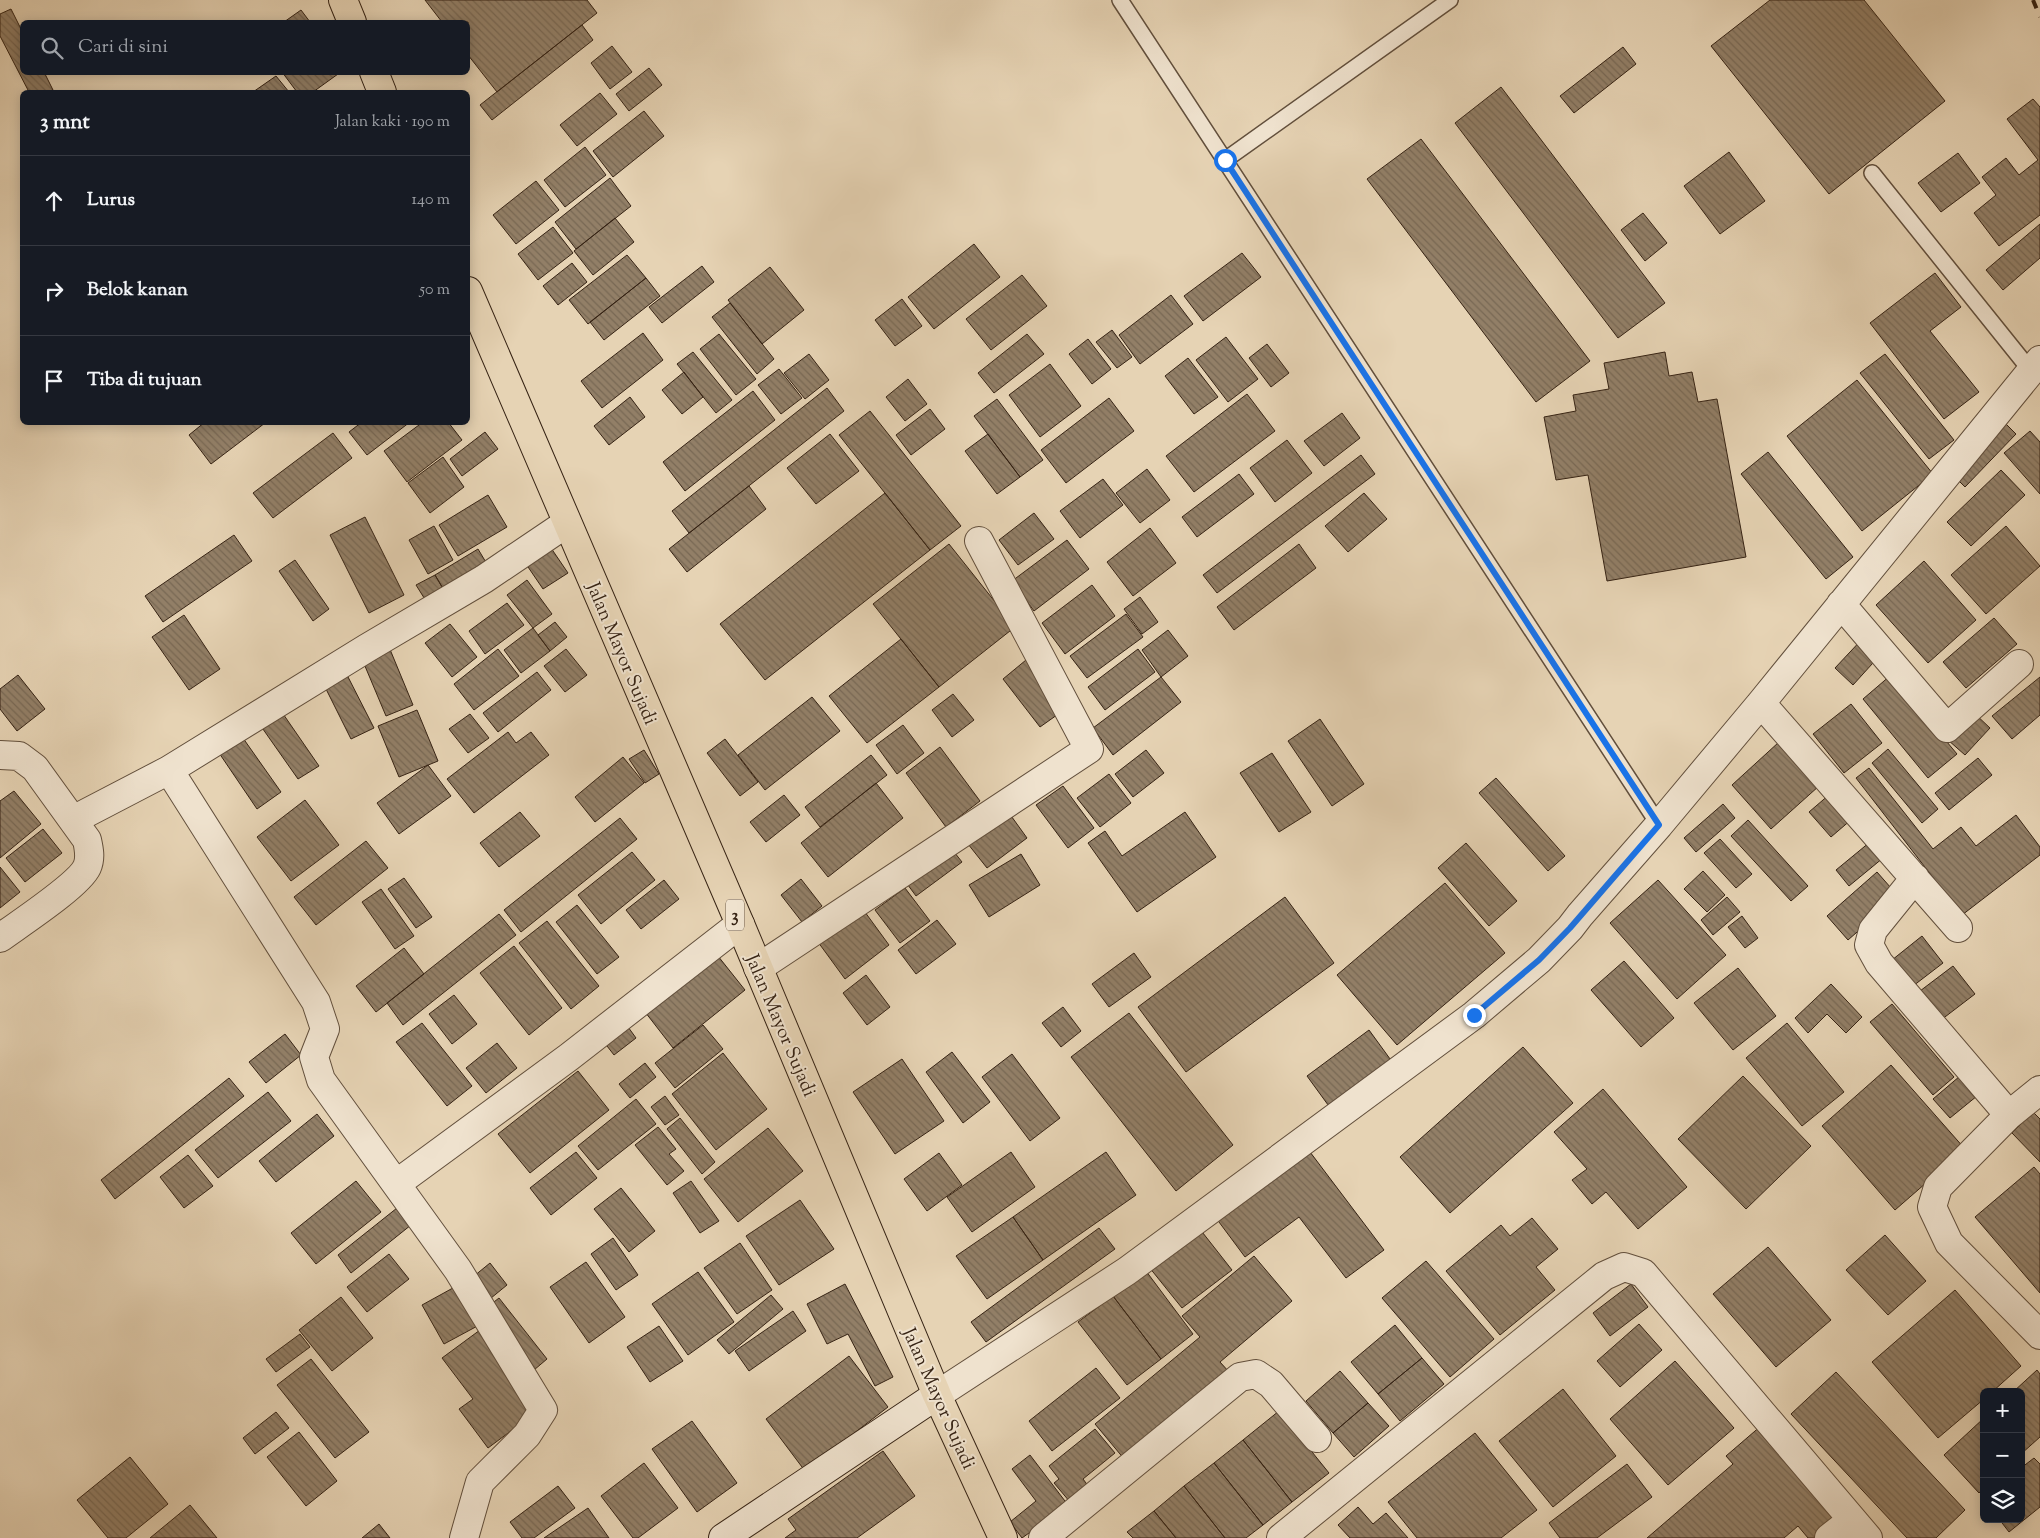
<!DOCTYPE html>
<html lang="id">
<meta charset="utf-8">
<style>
body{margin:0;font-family:"Sorts Mill Goudy",serif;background:#242831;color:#f1f3f6}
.controls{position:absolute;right:15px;bottom:15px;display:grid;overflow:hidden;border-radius:8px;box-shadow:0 2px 12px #0003}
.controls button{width:45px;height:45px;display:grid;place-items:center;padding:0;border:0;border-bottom:1px solid #363941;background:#171b24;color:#f1f3f6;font:25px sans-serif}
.stop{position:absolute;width:15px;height:15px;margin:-11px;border:4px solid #1a73e8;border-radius:50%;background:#fff}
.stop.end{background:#1a73e8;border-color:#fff;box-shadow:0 1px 5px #0008}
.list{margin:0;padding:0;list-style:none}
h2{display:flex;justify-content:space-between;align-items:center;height:65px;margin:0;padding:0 20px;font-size:21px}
h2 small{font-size:16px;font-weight:400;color:#9ea1a6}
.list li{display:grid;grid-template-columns:32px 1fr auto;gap:15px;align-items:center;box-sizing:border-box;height:90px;padding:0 20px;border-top:1px solid #363941}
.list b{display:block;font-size:19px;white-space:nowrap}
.list em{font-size:16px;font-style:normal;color:#9ea1a6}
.icon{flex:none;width:28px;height:28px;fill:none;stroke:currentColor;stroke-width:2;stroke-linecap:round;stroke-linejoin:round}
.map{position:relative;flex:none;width:2040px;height:1538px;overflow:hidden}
.search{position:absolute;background:#171b24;box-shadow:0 2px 12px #0003;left:20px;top:20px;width:450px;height:55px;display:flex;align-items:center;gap:12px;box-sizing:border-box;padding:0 18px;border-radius:8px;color:#9ea1a6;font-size:19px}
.panel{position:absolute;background:#171b24;box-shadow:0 2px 12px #0003;left:20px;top:90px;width:450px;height:335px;border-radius:8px}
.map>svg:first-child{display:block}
</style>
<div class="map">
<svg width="2040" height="1538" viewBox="0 0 2040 1538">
<defs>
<pattern id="building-back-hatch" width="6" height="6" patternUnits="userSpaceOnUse" patternTransform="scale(1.25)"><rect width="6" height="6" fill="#927f67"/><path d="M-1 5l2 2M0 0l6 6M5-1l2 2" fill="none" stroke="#786854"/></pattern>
</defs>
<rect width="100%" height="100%" fill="#e6d3b4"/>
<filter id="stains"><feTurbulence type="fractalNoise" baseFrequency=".004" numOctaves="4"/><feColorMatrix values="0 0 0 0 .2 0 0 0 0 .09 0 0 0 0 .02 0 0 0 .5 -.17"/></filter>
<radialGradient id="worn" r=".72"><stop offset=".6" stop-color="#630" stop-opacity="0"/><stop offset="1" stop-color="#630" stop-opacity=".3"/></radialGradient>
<path fill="url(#building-back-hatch)" stroke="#362314" d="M425 0H587L597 13 497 92 468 55V22H442Z
M1770 0H1864L1945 101 1829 194 1711 46Z
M11 9 22 31V72H44L53 90 47 92H29L0 36V14Z
M301 10 310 22H284Z
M582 25 593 40 492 120 480 105Z
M612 46 632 72 610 89 591 63Z
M1623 47 1636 64 1574 113 1560 96Z
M649 68 662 85 629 111 616 94Z
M282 72H336L338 74 313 92H297Z
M276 76 289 92H253Z
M1501 87 1665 303 1618 338 1455 123Z
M600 93 617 114 577 146 560 125Z
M2033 99 2040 107V215L1999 246 1974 213 1996 195 1982 177 2006 158 2019 175 2038 160 2007 119Z
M644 111 664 136 613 177 593 151Z
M1421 139 1590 361 1536 402 1367 179Z
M585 147 606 175 565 207 544 180Z
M1729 152 1765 201 1720 234 1684 186Z
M1958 153 1980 183 1941 212 1918 183Z
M610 178 631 206 576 249 555 222Z
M536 181 559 210 516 244 493 215Z
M1643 213 1667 243 1645 261 1621 230Z
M615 218 634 242 593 275 574 251Z
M2040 224V258L2003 290 1986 270Z
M553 227 573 253 538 280 518 254Z
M974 244 1000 277 934 329 908 297Z
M1242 253 1261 277 1203 321 1184 296Z
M627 255 646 278 588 324 569 300Z
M572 263 587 282 558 305 543 286Z
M702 266 714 282 662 323 649 307Z
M770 267 804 310 762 344 728 300Z
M1935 273 1961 307 1930 331 1979 392 1944 419 1870 323Z
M1022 275 1047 306 991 350 966 319Z
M646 278 660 296 604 340 590 322Z
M1171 295 1193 324 1140 364 1119 335Z
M902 299 922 326 895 346 875 320Z
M730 303 774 359 757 374 712 317Z
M1112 330 1132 357 1117 368 1096 342Z
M643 333 663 360 602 408 581 381Z
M719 334 756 379 736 395 700 349Z
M1027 334 1044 354 994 393 978 373Z
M1226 337 1258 379 1228 402 1196 360Z
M1088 339 1111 369 1092 384 1069 354Z
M1267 344 1289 373 1271 387 1249 358Z
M693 352 732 400 716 413 677 364Z
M1665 352 1669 376 1692 372 1698 402 1717 399 1746 557 1607 581 1588 475 1556 480 1544 417 1576 411 1573 395 1609 389 1604 363Z
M809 354 829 380 805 399 784 373Z
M1885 354 1954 440 1929 459 1860 373Z
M1188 358 1218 397 1194 414 1165 376Z
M1050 364 1081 406 1040 437 1009 395Z
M779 369 802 398 781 414 758 385Z
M684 372 703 397 682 414 662 390Z
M908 379 927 404 905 421 886 397Z
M1857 380 1933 474 1862 531 1787 436Z
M827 388 844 411 689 533 672 511Z
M753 391 775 420 685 491 663 462Z
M1247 394 1275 431 1194 492 1166 456Z
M630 397 645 417 609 445 594 426Z
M1109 398 1134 431 1066 483 1041 450Z
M997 399 1043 460 1020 477 974 416Z
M930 409 945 429 911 455 896 435Z
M870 411 961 526 930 550 839 435Z
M1342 413 1360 438 1324 466 1304 441Z
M2003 421 2016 434 1965 487 1953 475Z
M205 422H265V423L211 464 189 435Z
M362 422H410L367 455 349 432Z
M423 422H448L462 440 407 482 384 451Z
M2030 431 2040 442V494L2004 453Z
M485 432 498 449 462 476 450 459Z
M333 433 352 458 273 518 253 493Z
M830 434 859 471 816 504 787 468Z
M988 434 1020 477 997 494 965 451Z
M1287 440 1312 473 1275 502 1250 468Z
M1768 452 1853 557 1826 579 1741 474Z
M1361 455 1375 474 1217 593 1203 575Z
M443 457 464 487 430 513 408 483Z
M1147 469 1170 500 1140 523 1116 493Z
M2001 470 2025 495 1971 546 1947 522Z
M1239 474 1254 494 1197 537 1182 517Z
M1103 479 1123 505 1080 538 1060 511Z
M749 486 766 509 687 572 669 549Z
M885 493 930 550 765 680 720 624Z
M1364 493 1387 519 1348 552 1325 526Z
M488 495 507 527 458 556 439 525Z
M1034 513 1054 539 1018 565 999 540Z
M365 517 404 595 369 613 330 535Z
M434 526 453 560 428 574 409 540Z
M2006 526 2040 566 1986 614 1951 575Z
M1150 528 1176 563 1133 596 1107 562Z
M234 535 252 561 163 622 145 596Z
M1067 540 1089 569 1034 611 1012 581Z
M949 544 1015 627 939 687 873 604Z
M1299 544 1316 568 1234 630 1217 607Z
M551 548 568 573 543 589 526 564Z
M478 549 490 569 446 594 435 575Z
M295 560 329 609 313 621 279 571Z
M1924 561 1976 620 1928 663 1876 605Z
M435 575 444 590 426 601 416 585Z
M527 580 552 614 533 628 507 595Z
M1092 585 1115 616 1065 654 1042 623Z
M1140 597 1158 622 1142 634 1124 609Z
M507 603 524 625 485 654 469 631Z
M1126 614 1143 637 1087 678 1070 656Z
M184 615 220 669 189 690 152 637Z
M1994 618 2017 644 1966 688 1943 662Z
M555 622 567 637 550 651 538 635Z
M450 624 477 657 452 677 425 643Z
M533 628 550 651 521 673 504 650Z
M1168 630 1188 656 1161 677 1142 650Z
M1865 636 1882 653 1853 685 1835 668Z
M901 639 939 687 867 743 829 696Z
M389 647 413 705 386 716 362 659Z
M498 649 519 676 474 710 454 684Z
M566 649 587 675 565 692 544 666Z
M1138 649 1155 672 1105 710 1088 687Z
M1026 660 1064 710 1040 727 1003 679Z
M345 671 374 728 351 739 323 683Z
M537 672 551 690 498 732 483 713Z
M18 675 45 709 17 731 0 709V689Z
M1891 675 1957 754 1928 778 1863 699Z
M1161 677 1181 702 1113 755 1093 728Z
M2040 677V715L2012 739 1992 716Z
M953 694 974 720 952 737 932 710Z
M812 697 840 731 765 790 738 755Z
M1851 704 1882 743 1844 773 1813 734Z
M279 708 319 766 298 779 258 722Z
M417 710 438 761 399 777 378 726Z
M1973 712 1990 728 1965 755 1948 740Z
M470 714 489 738 468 753 449 729Z
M1320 719 1364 784 1332 806 1288 741Z
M903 725 924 753 897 774 876 745Z
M238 731 281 792 257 809 215 747Z
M508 732 516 743 531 732 549 755 474 813 447 779Z
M725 739 758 782 740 796 707 753Z
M1779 742 1819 786 1771 829 1732 785Z
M940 747 980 801 946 827 906 773Z
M1888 749 1938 809 1922 823 1872 763Z
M644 750 659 774 645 783 629 759Z
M1146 750 1164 773 1133 797 1115 774Z
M1272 753 1311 812 1279 832 1240 773Z
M871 755 887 775 820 827 805 807Z
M623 757 644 783 595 822 575 797Z
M1978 758 1992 775 1949 810 1935 793Z
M428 765 451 796 399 834 377 803Z
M1869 768 1933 849 1961 827 1976 846 2016 815 2040 847V855L1962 915 1856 778Z
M1109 774 1131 803 1100 827 1077 798Z
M1496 778 1565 856 1548 871 1479 793Z
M876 783 903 818 828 877 801 843Z
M1063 786 1094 828 1068 848 1036 805Z
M14 791 41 824 0 858V801Z
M1830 794 1852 819 1831 837 1809 812Z
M784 795 800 815 766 842 750 822Z
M305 800 339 845 291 881 257 837Z
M1723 804 1735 818 1696 852 1684 838Z
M520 812 540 836 499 867 480 843Z
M1185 812 1216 857 1137 912 1088 843 1105 831 1122 856Z
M1009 813 1027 838 987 868 968 844Z
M620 818 637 839 521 932 504 910Z
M1748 820 1808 886 1791 901 1731 836Z
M43 829 62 853 25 882 6 858Z
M1720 839 1752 874 1736 888 1704 853Z
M366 841 388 868 316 925 294 897Z
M1870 842 1883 858 1849 886 1836 870Z
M947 843 962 862 916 896 902 877Z
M1466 843 1517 901 1489 926 1438 868Z
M632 852 655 880 601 924 578 895Z
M1021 854 1040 885 989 917 969 885Z
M0 867 20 892 0 908Z
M1703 871 1725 895 1707 912 1684 889Z
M1877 872 1898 896 1848 940 1827 916Z
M404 878 432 917 416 928 388 889Z
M801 879 822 906 802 922 781 895Z
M664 880 679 899 641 929 626 910Z
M1658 880 1726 955 1677 999 1610 923Z
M1445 883 1505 953 1397 1045 1337 975Z
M905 888 930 921 900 943 875 910Z
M381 889 414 936 395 949 362 902Z
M1285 897 1334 963 1186 1072 1138 1007Z
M1727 897 1740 912 1713 935 1701 920Z
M577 905 619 957 597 974 556 922Z
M862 908 889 945 845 979 818 942Z
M499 914 516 935 403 1025 387 1003Z
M1742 916 1758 938 1745 948 1728 927Z
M937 920 956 944 916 974 898 950Z
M547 921 599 986 571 1009 519 943Z
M1922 936 1943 963 1913 986 1892 960Z
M514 946 562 1008 529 1035 480 973Z
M404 948 424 974 376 1012 356 986Z
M714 951 745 990 673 1048 642 1008Z
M1134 953 1151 977 1109 1007 1092 984Z
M1624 961 1674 1018 1641 1047 1591 990Z
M1953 966 1975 994 1941 1020 1920 991Z
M1738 968 1776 1016 1733 1050 1694 1003Z
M866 975 890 1007 867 1025 843 993Z
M1831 984 1862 1017 1846 1033 1827 1014 1808 1033 1795 1018Z
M454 995 477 1024 452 1044 429 1014Z
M1892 1004 1954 1077 1933 1095 1870 1022Z
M1063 1007 1081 1031 1061 1047 1042 1023Z
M1129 1013 1233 1145 1176 1191 1071 1057Z
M623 1020 636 1038 614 1055 600 1037Z
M422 1023 472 1086 447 1106 396 1042Z
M1787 1023 1844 1092 1802 1126 1746 1058Z
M703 1025 723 1049 675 1088 655 1063Z
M1369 1030 1393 1063 1331 1109 1307 1076Z
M285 1034 301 1055 266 1083 249 1062Z
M497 1043 517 1068 486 1093 466 1068Z
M1523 1047 1573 1103 1450 1213 1400 1157Z
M952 1052 990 1102 963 1123 926 1072Z
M723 1053 767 1109 716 1150 672 1094Z
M1012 1054 1060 1118 1030 1141 982 1077Z
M902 1059 944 1121 895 1154 853 1092Z
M645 1063 656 1077 630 1098 619 1084Z
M1891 1065 1965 1149 1895 1210 1822 1126Z
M578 1071 609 1110 530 1173 498 1134Z
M1743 1076 1811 1146 1746 1209 1678 1139Z
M1960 1076 1977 1096 1950 1118 1933 1099Z
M229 1078 244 1096 115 1199 101 1180Z
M1603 1089 1687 1187 1638 1229 1606 1192 1592 1204 1572 1180 1587 1169 1554 1132Z
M268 1092 291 1121 218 1178 195 1150Z
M665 1096 679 1115 665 1125 651 1107Z
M636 1099 656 1124 598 1170 578 1146Z
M2033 1112 2040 1119V1162L2012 1133Z
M317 1114 334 1136 276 1182 259 1161Z
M680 1118 715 1162 702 1174 667 1129Z
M658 1127 676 1149 669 1154 684 1171 667 1185 635 1145Z
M768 1128 803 1171 738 1222 704 1179Z
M1307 1148 1384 1250 1346 1278 1299 1217 1245 1257 1216 1218Z
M576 1152 597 1178 551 1215 530 1188Z
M1011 1152 1035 1187 972 1232 947 1197Z
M1106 1152 1136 1195 1043 1260 1013 1217Z
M939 1153 962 1185 927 1211 904 1179Z
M188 1155 213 1186 184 1208 160 1177Z
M2034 1167 2040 1174V1293L1975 1217Z
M356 1181 381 1212 316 1264 291 1233Z
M691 1181 719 1221 700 1233 673 1193Z
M621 1188 655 1231 629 1252 594 1209Z
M800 1200 834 1249 779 1285 746 1236Z
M397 1208 411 1225 351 1273 338 1255Z
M1013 1217 1043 1260 987 1299 956 1256Z
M1532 1218 1558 1249 1536 1267 1555 1290 1500 1335 1446 1271 1501 1225 1510 1236Z
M1099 1228 1115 1249 986 1342 971 1322Z
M1199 1228 1232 1270 1182 1308 1149 1267Z
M1885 1235 1926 1281 1888 1315 1846 1270Z
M613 1238 638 1275 616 1290 591 1254Z
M740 1243 772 1290 737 1314 704 1268Z
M1768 1247 1831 1320 1776 1367 1713 1294Z
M389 1254 409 1279 367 1312 347 1287Z
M1254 1256 1292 1301 1220 1362 1230 1373 1125 1460 1095 1424 1200 1337 1182 1316Z
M1426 1261 1494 1339 1450 1377 1382 1298Z
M586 1262 625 1317 589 1343 550 1287Z
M490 1263 507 1285 485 1303 468 1281Z
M1146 1271 1193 1334 1161 1359 1113 1296Z
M698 1272 734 1322 688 1355 652 1304Z
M462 1283 483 1323 444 1344 422 1305Z
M845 1284 893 1377 875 1386 848 1334 827 1344 807 1304Z
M1631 1284 1648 1307 1610 1336 1593 1313Z
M1955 1290 2021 1366 1992 1392H1984V1399L1938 1438 1872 1362Z
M771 1295 783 1309 729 1354 717 1340Z
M1113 1296 1161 1359 1127 1385 1078 1322Z
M341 1297 373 1338 332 1371 299 1330Z
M499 1298 547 1359 534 1370 485 1309Z
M793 1311 806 1331 749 1371 735 1351Z
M1639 1324 1662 1350 1620 1387 1597 1361Z
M1395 1325 1422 1358 1378 1394 1351 1362Z
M659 1326 683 1361 650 1382 627 1347Z
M480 1330 539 1410 488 1448 459 1409 473 1399 442 1358Z
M300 1334 310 1347 276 1372 266 1359Z
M849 1356 888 1407 805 1471 766 1419Z
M1422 1358 1444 1384 1400 1421 1378 1394Z
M311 1359 369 1432 335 1458 277 1385Z
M1675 1361 1734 1428 1668 1485 1610 1419Z
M1096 1368 1120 1398 1052 1451 1029 1421Z
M2037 1370 2040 1374V1437L2021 1454V1392H2013Z
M1340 1371 1368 1403 1333 1433 1306 1401Z
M1836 1372 1965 1510 1936 1538H1907L1791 1414Z
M1563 1389 1616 1456 1553 1507 1499 1441Z
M1368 1403 1389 1426 1354 1457 1333 1433Z
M1279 1411 1329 1473 1292 1502 1243 1440Z
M276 1412 289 1428 255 1454 243 1438Z
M1984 1418V1488L1979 1493 1944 1455Z
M692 1421 737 1483 697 1512 652 1449Z
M1762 1425 1843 1520 1822 1538H1808L1798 1526 1784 1538H1647L1733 1464 1726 1456Z
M1095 1429 1115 1453 1083 1479 1089 1487 1070 1502 1054 1483 1059 1479 1049 1466Z
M299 1432 337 1481 306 1506 267 1457Z
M1475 1433 1537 1510 1501 1538H1417L1388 1502Z
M1243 1440 1292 1502 1263 1525 1214 1463Z
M883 1451 915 1496 857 1538H785L796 1530 788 1519Z
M1030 1455 1068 1505 1022 1538 1010 1522 1036 1501 1012 1469Z
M130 1457 168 1504 126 1538H108L77 1500Z
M2034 1458 2040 1464V1507L2009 1532 1999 1519H2021V1468Z
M644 1463 678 1508 638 1538H633L601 1496Z
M1214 1463 1263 1525 1246 1538H1225L1184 1486Z
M1627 1464 1652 1497 1597 1538H1560L1549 1523Z
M558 1486 575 1508 534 1538H522L510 1522Z
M1184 1486 1225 1538H1176L1154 1511Z
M190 1505 217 1538H150Z
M1358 1507 1373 1524 1386 1513 1408 1538H1350L1338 1525Z
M588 1508 609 1538H544Z
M1154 1511 1176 1538H1133L1127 1532Z
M379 1524 390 1538H362Z"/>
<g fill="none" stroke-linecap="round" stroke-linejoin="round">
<g stroke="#624f3c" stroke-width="18">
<path id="lane" d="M1120 0 1659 825
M1225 160 1450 0
M1872 173 2031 371"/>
</g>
<g stroke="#624f3c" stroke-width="30">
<path id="street" d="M1841 604 1947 728 2019 664
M1761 703 1958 928
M0 755 19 756 35 768 87 840C89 849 91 858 87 867 79 885 19 924 0 938
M169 770 367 648 484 579 567 523
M73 820 169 770 316 1002 325 1029 314 1057 321 1080 458 1270 543 1410 527 1435 480 1482 464 1538
M1915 878 1873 930 1869 945 1879 963 2009 1115 2040 1090
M758 968 1089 749 979 541
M2009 1115 1938 1187 1932 1207 1949 1243 2040 1335
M396 1184 569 1057 740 924
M937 1395 1127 1271 1474 1015 1539 960 1570 928 1580 915 1659 825 1761 703 2040 360
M1043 1538 1240 1377 1256 1374 1271 1384 1317 1438
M1281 1538 1604 1276 1624 1267 1643 1273 1868 1538
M1829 1538 1852 1520"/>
</g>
<g stroke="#362314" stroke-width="30">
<path id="secondary" d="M723 1538 937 1395"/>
</g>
<g stroke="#362314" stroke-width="30">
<path id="highway" d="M343 0 352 22
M374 72 382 92
M468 291 740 924 937 1395 1003 1538"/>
</g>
<use href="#lane" stroke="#efe2ce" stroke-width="15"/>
<use href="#street" stroke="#efe2ce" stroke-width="28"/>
<use href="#secondary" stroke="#efe2ce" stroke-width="28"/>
<use href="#highway" stroke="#e6d3b4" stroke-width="28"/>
<path stroke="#362314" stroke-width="4" stroke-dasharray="9 9" stroke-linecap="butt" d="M2033 0 2040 17"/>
</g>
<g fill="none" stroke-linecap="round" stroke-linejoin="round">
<path stroke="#1a73e8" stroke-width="6" d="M1225 160 1659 825 1570 928 1539 960 1474 1015"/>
</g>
<g text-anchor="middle" stroke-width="4" stroke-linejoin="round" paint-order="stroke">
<rect fill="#efe2ce" stroke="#6e5c4c" stroke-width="1" x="726" y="899.5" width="18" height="31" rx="4"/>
<g font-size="18" font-weight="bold" fill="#362314">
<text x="735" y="921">3</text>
</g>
<g font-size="19" fill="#362314" stroke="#efe2ce">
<text transform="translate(623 653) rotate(67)" y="7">Jalan Mayor Sujadi</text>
<text transform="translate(782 1025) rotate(67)" y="7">Jalan Mayor Sujadi</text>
<text transform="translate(940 1398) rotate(66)" y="7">Jalan Mayor Sujadi</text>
</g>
</g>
<rect width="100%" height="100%" filter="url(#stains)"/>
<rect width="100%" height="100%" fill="url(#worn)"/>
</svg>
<div class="controls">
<button>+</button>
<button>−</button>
<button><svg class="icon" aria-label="layers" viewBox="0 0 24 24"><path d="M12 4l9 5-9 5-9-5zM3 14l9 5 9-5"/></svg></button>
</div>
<div class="stop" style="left:1225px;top:160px"></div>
<div class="stop end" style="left:1474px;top:1015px"></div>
<div class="search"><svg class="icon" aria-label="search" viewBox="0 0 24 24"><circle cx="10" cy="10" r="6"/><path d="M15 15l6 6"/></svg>Cari di sini</div>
<section class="panel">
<h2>3 mnt<small>Jalan kaki · 190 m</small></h2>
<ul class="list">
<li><svg class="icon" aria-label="ahead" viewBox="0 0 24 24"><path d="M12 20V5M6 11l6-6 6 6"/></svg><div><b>Lurus</b></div><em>140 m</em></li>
<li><svg class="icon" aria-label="right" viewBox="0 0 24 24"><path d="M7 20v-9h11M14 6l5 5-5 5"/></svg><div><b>Belok kanan</b></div><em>50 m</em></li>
<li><svg class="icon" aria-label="arrive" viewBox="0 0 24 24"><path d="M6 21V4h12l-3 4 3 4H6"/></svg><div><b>Tiba di tujuan</b></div></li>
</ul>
</section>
</div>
